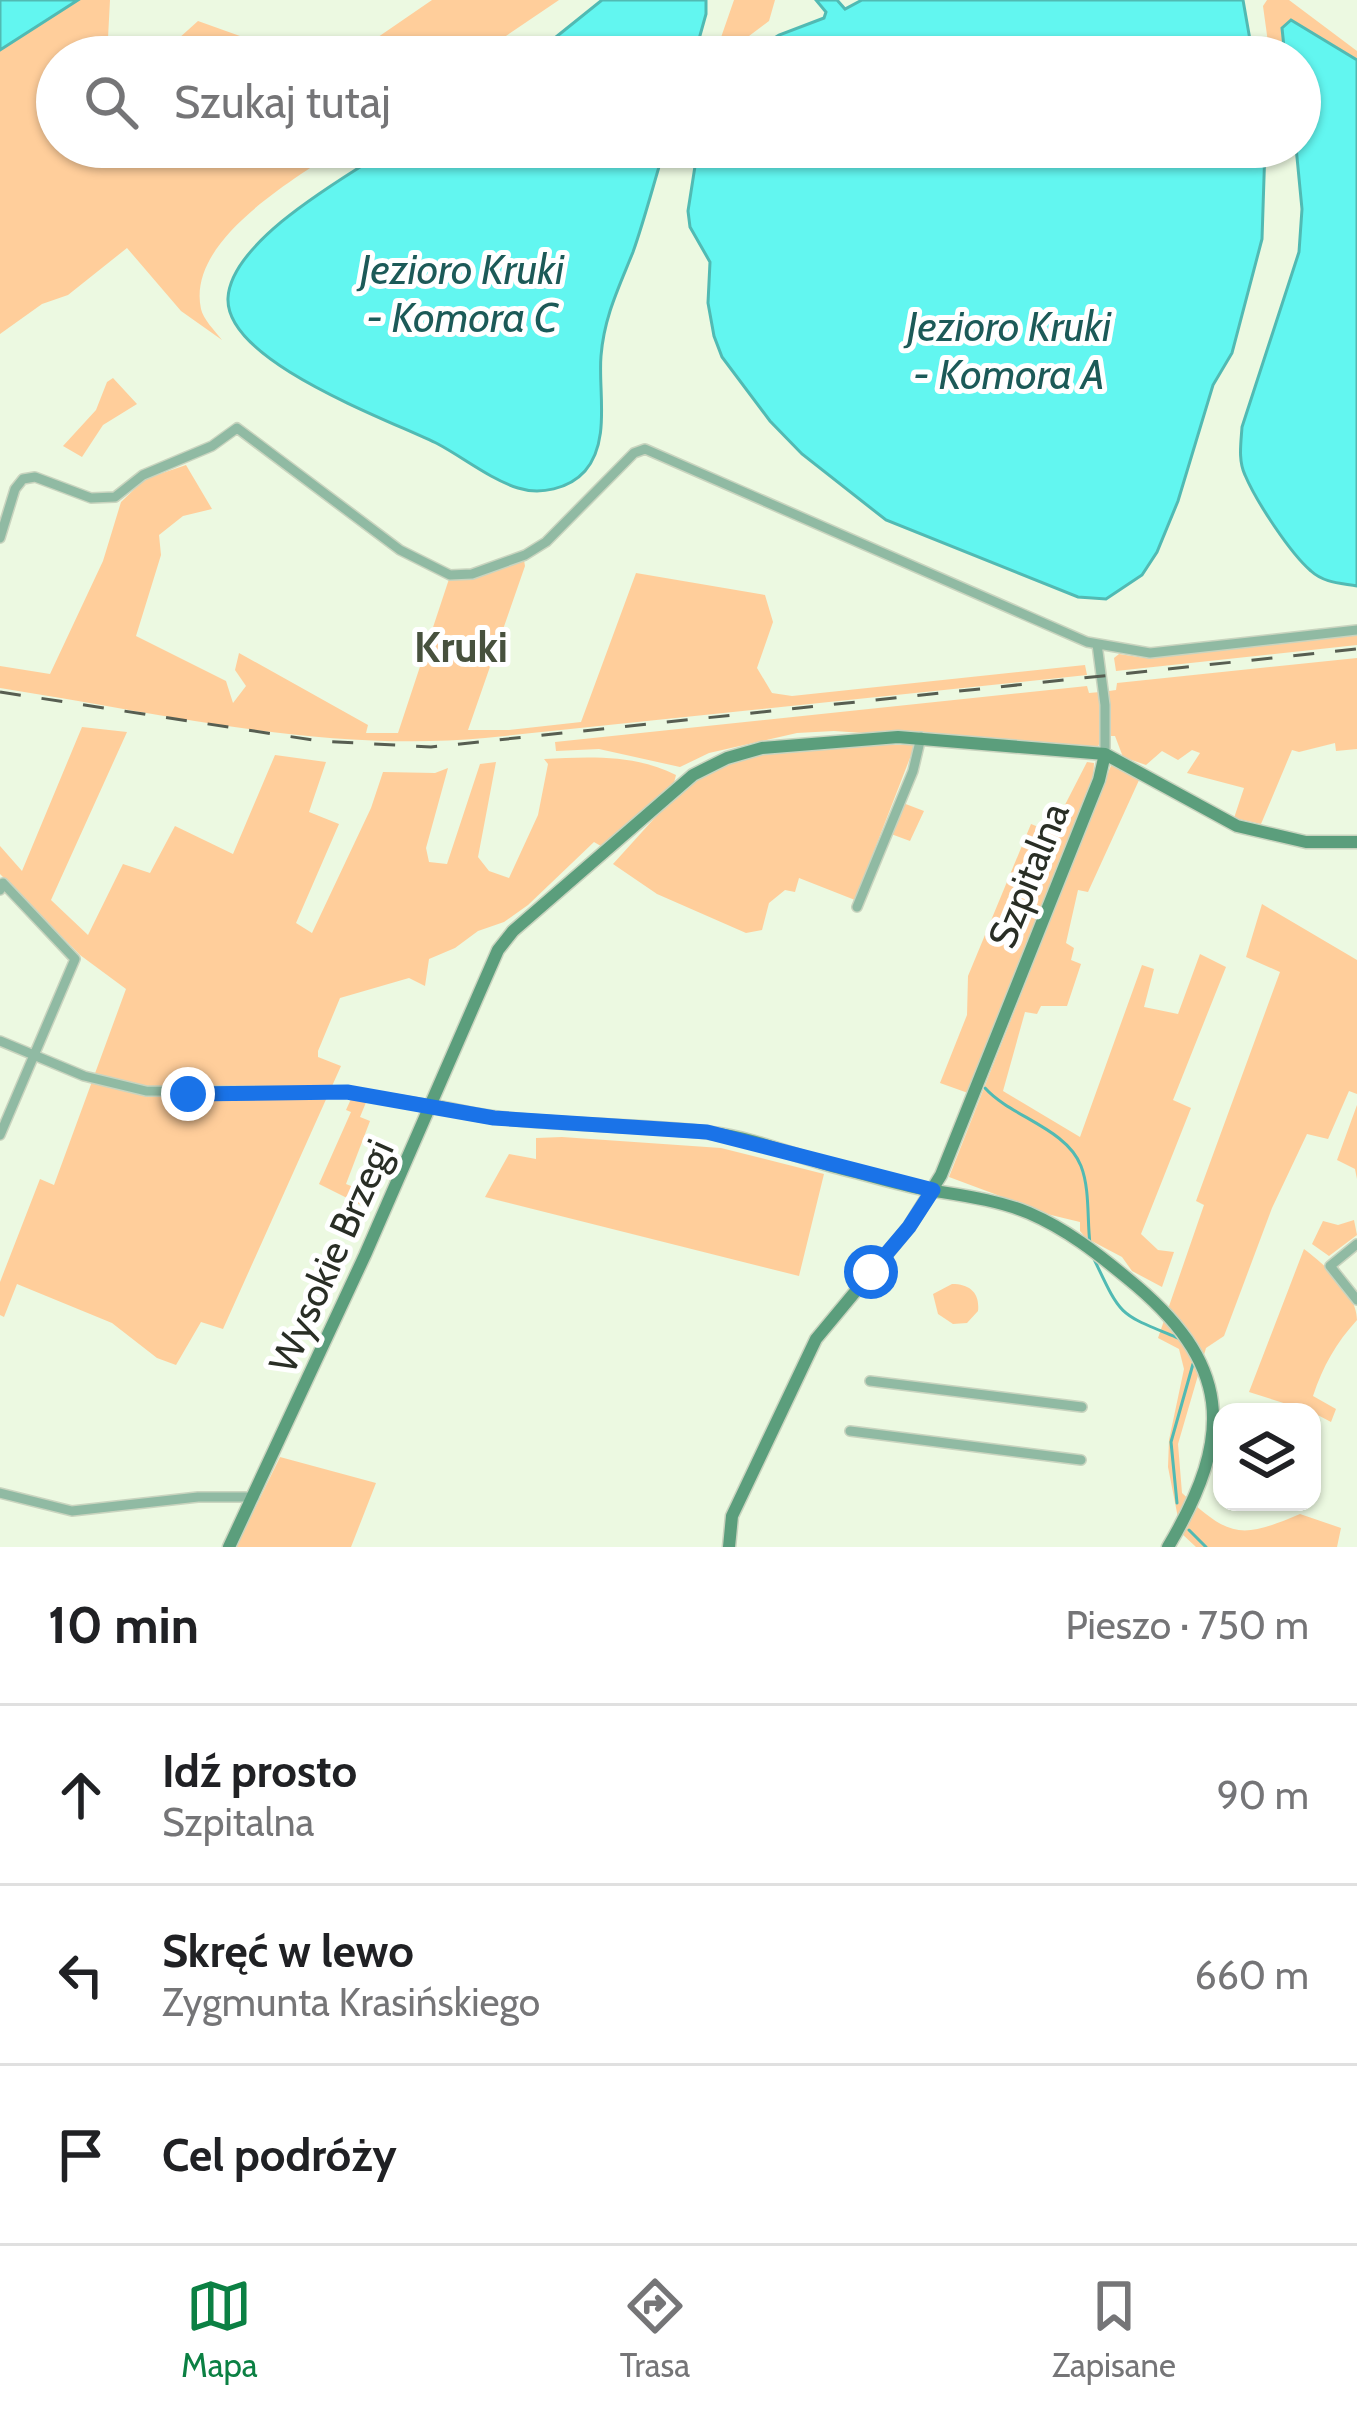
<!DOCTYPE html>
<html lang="pl">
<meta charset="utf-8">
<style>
body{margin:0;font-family:Cabin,sans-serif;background:#f6f6f6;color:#202124}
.controls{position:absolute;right:36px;bottom:36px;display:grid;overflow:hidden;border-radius:24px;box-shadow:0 3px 9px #0004}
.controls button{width:108px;height:108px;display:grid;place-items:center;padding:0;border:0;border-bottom:3px solid #e0e0e0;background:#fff;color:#202124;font:60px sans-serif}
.stop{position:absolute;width:36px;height:36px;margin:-27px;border:9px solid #1a73e8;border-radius:50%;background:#fff}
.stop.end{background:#1a73e8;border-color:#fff;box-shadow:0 3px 12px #0008}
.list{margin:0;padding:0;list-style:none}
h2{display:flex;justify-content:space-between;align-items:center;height:156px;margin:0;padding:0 48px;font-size:51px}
h2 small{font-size:39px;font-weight:400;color:#757577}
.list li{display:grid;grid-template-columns:78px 1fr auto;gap:36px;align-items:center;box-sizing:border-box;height:180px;padding:0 48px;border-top:3px solid #e0e0e0}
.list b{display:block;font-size:45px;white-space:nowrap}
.list p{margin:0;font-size:39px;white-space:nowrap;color:#757577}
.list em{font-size:39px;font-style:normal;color:#757577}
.icon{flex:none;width:66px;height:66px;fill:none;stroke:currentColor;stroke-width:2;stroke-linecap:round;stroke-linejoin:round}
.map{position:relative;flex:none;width:1357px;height:1547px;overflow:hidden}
.search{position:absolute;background:#fff;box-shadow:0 3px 9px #0004;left:36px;right:36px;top:36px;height:132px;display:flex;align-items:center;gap:30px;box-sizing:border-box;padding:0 42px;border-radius:66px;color:#757577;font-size:45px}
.sheet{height:696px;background:#fff}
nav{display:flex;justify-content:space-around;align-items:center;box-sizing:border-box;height:168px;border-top:3px solid #e0e0e0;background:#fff;font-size:33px;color:#757577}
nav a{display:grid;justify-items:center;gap:6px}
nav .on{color:#0b8043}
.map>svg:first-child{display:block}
</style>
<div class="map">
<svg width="1357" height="1547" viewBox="0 0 1357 1547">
<rect width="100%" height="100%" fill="#ecf9e1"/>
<path fill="#ffce9b" d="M78 0H110L107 57H57V147H342C295 179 186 240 201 309 203 319 215 331 222 340L181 311 127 248 68 295 42 304 0 334V50Z
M432 0H559L475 57H349Z
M734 0H775L769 21 725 54 717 49Z
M1267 0H1289L1357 51V60L1331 43 1285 57H1270L1263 6Z
M198 21 299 57H158Z
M113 378 137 404 103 425 82 457 63 446 96 410 107 382Z
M186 465 212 509 183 516 159 535 161 555 136 636 226 681 233 703 246 686 235 670 239 653 368 725 366 733H398L449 579 472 578 524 560 525 566 468 730H509L581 722 636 573 765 595 773 622 757 668 772 693 792 696 1085 665 1087 675 485 738C323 753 160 713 0 688V666L50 674 103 561 121 502 145 479Z
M1357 634V645L1116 671 1114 658 1119 654 1145 658Z
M1357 658V749L1336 751 1335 743 1299 752 1292 750 1261 824 1234 818 1244 788 1187 773 1200 753 1192 750 1178 760 1162 751 1146 765 1123 757 1115 736H1109V691L1116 690 1117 683Z
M1087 686 1089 693 1100 692V742L1097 749 834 731 797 733 709 753 680 767 599 749 556 751 555 742Z
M82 727 127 732 51 900 88 935 123 864 150 873 175 826 233 854 275 755 326 762 309 812 339 824 296 923 312 933 371 808 383 772 435 773 448 768 426 848 429 862 447 864 480 764 496 762 478 857 489 871 509 878 538 815 548 764 544 759C588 757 635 754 676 775L674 783 606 849 594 842 528 905 504 922 478 931 455 948 429 959 425 986 409 978 340 998 318 1051V1057L341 1066 223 1329 201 1322 176 1365 157 1358 112 1323 17 1284 4 1317 0 1315V1282L40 1179 54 1185 126 989 80 955 0 874V846L22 871Z
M768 745H915L855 900 799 878 795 892 785 890 769 903 762 930 746 933 657 894 613 864 699 769Z
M1087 762 1094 763 1093 782 968 1093 940 1083 967 1015 968 976 1031 824 1051 832Z
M1112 763 1140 778 1088 892 1078 890 1066 943 1074 948 1071 960 1081 964 1067 1006H1041L1037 1014 1025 1012 1003 1091 1080 1137 1142 965 1154 969 1144 1007 1178 1014 1200 954 1226 967 1173 1100 1191 1108 1141 1234 1158 1250 1174 1252 1162 1287 1132 1271 1122 1257 1086 1238 1080 1231V1222L1051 1215 949 1177Z
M903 803 924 811 910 841 891 834Z
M1262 904 1357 960V1094L1349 1091 1328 1139 1307 1134 1272 1208 1224 1336 1206 1348 1178 1444 1182 1493C1230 1538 1241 1539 1300 1514L1341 1528 1337 1547H1196L1181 1533 1168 1467 1169 1440 1184 1369 1179 1349 1158 1338 1204 1205 1196 1201 1280 972 1246 957Z
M351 1099 367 1100 360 1117 370 1121 346 1184 376 1196 369 1209 319 1184 351 1112 346 1110Z
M1357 1105V1179L1355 1169 1337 1160Z
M562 1137 721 1148 824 1174 799 1276 485 1197 509 1154 536 1159V1138Z
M1354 1220 1357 1235 1329 1256 1312 1244 1323 1221 1338 1225Z
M1304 1249C1324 1264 1357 1293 1357 1320 1336 1343 1323 1366 1313 1396L1336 1409 1331 1422 1312 1412 1249 1392Z
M952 1284C970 1284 980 1293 978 1311L967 1323 953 1324 938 1314 933 1294Z
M280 1457 376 1483 351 1547H236Z"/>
<path fill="#62f6f0" stroke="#51bab3" stroke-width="3" d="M0 0H78L0 50Z
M602 0H706V14L694 57H531Z
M816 0H837L845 9 862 0H1243L1253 57H744L779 35 824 18 826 12Z
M1291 20 1357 60V586C1341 583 1324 583 1311 571 1290 553 1256 501 1245 475 1238 460 1241 443 1242 427L1299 252 1302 209 1296 147H1300V57H1285L1282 28Z
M392 147H665C654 182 645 218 633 252 619 287 604 317 601 356 598 391 611 441 585 471 569 489 540 495 518 488 490 479 464 458 438 444 390 420 225 362 228 298 231 240 347 176 392 147Z
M698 147H1265L1262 239 1232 353 1213 385 1178 501 1157 552 1142 575 1106 599 1078 597 886 520 802 454 770 421 722 357 714 336 708 303 710 262 690 227 688 211Z"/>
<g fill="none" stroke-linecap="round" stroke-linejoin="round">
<path stroke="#51bab3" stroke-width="3" d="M985 1088C1011 1117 1066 1128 1081 1166 1090 1189 1087 1220 1090 1244
M1094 1259C1122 1318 1118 1313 1178 1338
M1177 1503 1171 1442 1193 1364
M1189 1530 1206 1547"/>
<g stroke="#c9d4bf" stroke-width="12">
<path id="street" d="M0 538 15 489 23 479 35 477 91 498 115 497 143 475 212 446 237 428 400 550 450 575 472 574 525 555 546 542 634 453 645 449 1087 642 1150 653 1357 630
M1097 644 1105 705V754
M0 890 3 883 75 959 0 1135
M857 907 913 771 921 737
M0 1041 84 1076 146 1091 347 1092 430 1105
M1357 1244 1330 1266 1357 1300
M870 1381 1082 1407
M850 1431 1081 1460
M0 1493 72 1511 198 1497H254"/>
</g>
<g stroke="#c9d4bf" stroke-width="15">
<path id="secondary" d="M430 1105C451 1109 472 1115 493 1117 565 1126 639 1124 711 1133 756 1138 799 1158 843 1169 869 1175 896 1184 923 1189 958 1195 995 1199 1029 1213 1066 1229 1097 1253 1127 1278 1232 1363 1235 1434 1168 1547
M229 1547 365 1255 498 950 513 931 693 775 727 758 762 748 898 737 1105 754 1237 826 1306 842H1357
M729 1547 732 1516 816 1339 909 1227 941 1175 1099 780 1105 754"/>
</g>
<use href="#street" stroke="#90baa3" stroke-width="9"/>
<use href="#secondary" stroke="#5b9e7c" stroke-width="12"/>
<path stroke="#575e51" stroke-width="3" stroke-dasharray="21 21" stroke-linecap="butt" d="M0 692 319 741 431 747 1357 649"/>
</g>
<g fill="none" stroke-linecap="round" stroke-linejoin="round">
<path stroke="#1a73e8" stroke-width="15" d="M188 1094 347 1092 494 1118 707 1132 933 1190 909 1227 871 1272"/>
</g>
<g text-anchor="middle" stroke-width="10" stroke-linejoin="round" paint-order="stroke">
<g font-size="39" fill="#292e25" stroke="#fff">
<text transform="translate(1028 875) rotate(-68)" y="14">Szpitalna</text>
<text transform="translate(331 1256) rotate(-66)" y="14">Wysokie Brzegi</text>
</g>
<g font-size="42" font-style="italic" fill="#1c5a58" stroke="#fff">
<text x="462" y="284">Jezioro Kruki<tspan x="462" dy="48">- Komora C</tspan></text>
<text x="1009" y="341">Jezioro Kruki<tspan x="1009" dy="48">- Komora A</tspan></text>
</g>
<g font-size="42" font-weight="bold" fill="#47513d" stroke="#fff">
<text x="461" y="662">Kruki</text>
</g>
</g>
</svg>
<div class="controls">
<button><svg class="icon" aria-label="layers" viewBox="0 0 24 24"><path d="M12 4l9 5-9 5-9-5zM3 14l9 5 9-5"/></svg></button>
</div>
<div class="stop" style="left:871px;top:1272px"></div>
<div class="stop end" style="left:188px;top:1094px"></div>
<div class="search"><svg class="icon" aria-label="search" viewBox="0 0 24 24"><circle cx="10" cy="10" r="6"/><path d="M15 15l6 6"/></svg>Szukaj tutaj</div>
</div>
<section class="sheet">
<h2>10 min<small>Pieszo · 750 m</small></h2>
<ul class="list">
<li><svg class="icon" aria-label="ahead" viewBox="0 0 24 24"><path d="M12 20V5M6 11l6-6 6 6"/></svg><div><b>Idź prosto</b><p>Szpitalna</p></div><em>90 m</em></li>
<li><svg class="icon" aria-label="left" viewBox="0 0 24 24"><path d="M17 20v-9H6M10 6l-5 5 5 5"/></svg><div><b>Skręć w lewo</b><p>Zygmunta Krasińskiego</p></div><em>660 m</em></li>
<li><svg class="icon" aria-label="arrive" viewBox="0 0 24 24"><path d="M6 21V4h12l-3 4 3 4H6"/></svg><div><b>Cel podróży</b></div></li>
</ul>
</section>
<nav>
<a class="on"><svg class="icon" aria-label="map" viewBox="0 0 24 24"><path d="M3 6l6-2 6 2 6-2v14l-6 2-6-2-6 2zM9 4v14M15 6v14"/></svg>Mapa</a>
<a><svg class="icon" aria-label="directions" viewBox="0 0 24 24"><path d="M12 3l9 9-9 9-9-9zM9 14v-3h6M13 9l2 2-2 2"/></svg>Trasa</a>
<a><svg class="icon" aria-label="saved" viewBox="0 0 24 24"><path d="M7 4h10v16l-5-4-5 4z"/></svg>Zapisane</a>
</nav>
